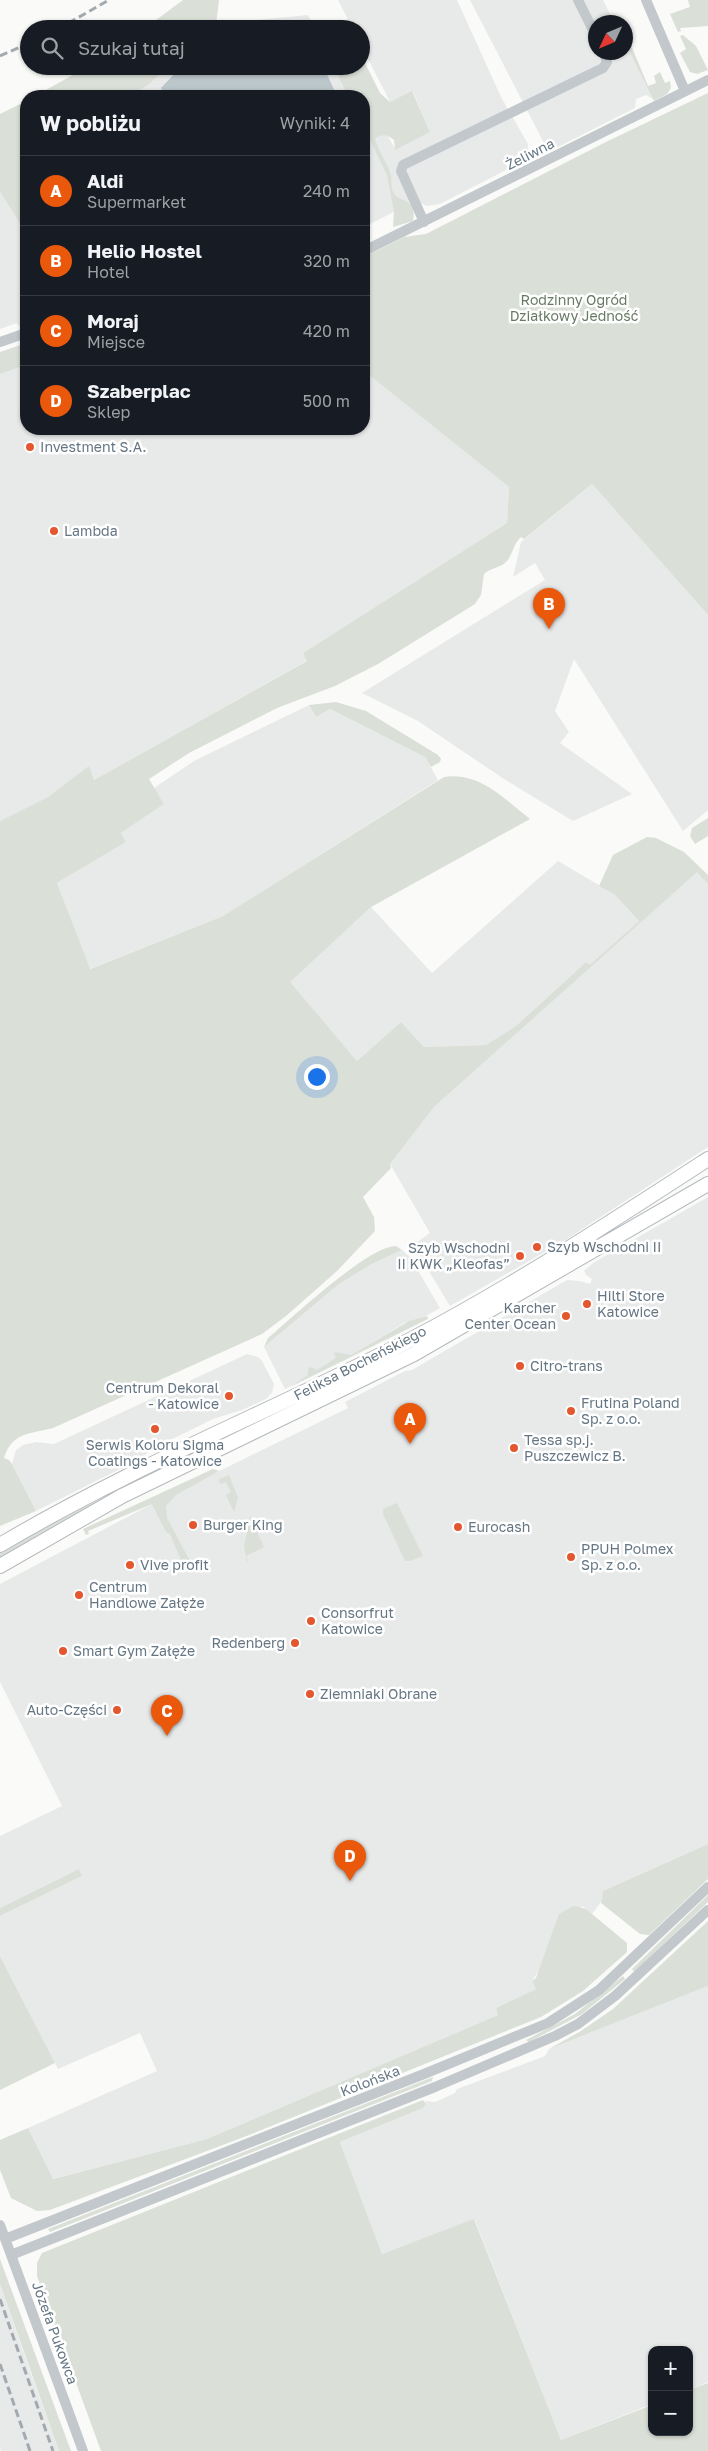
<!DOCTYPE html>
<html lang="pl">
<meta charset="utf-8">
<style>
body{margin:0;font-family:"Golos Text",sans-serif;background:#242831;color:#f1f3f6}
.controls{position:absolute;right:15px;bottom:15px;display:grid;overflow:hidden;border-radius:10px;box-shadow:0 1px 4px #0004}
.controls button{width:45px;height:45px;display:grid;place-items:center;padding:0;border:0;border-bottom:1px solid #363941;background:#171b24;color:#f1f3f6;font:25px sans-serif}
.compass{position:absolute;left:588px;top:15px;width:45px;height:45px;border-radius:50%;background:#171b24;box-shadow:0 1px 4px #0004;rotate:226deg}
.you{position:absolute;left:316px;top:1076px;width:18px;height:18px;margin:-12px;border:4px solid #fff;border-radius:50%;background:#1a73e8;box-shadow:0 0 0 8px #1a73e833}
.badge{display:grid;place-items:center;width:32px;height:32px;border-radius:50%;background:#ea580c;color:#fff;font-size:16px;font-weight:700}
.pin{position:absolute;translate:-50% -41px;filter:drop-shadow(0 1px 2px #0008)}
.pin::after{content:'';position:absolute;top:26px;width:18px;height:15px;background:inherit;clip-path:polygon(0 0,100% 0,50% 100%)}
.list{margin:0;padding:0;list-style:none}
h2{display:flex;justify-content:space-between;align-items:center;height:65px;margin:0;padding:0 20px;font-size:21px}
h2 small{font-size:16px;font-weight:400;color:#9ea1a6}
.list li{display:grid;grid-template-columns:32px 1fr auto;gap:15px;align-items:center;box-sizing:border-box;height:70px;padding:0 20px;border-top:1px solid #363941}
.list b{display:block;font-size:19px;white-space:nowrap}
.list p{margin:0;font-size:16px;white-space:nowrap;color:#9ea1a6}
.list em{font-size:16px;font-style:normal;color:#9ea1a6}
.icon{flex:none;width:28px;height:28px;fill:none;stroke:currentColor;stroke-width:2;stroke-linecap:round;stroke-linejoin:round}
.map{position:relative;flex:none;width:708px;height:2451px;overflow:hidden}
.search{position:absolute;background:#171b24;box-shadow:0 1px 4px #0004;left:20px;top:20px;width:350px;height:55px;display:flex;align-items:center;gap:12px;box-sizing:border-box;padding:0 18px;border-radius:28px;color:#9ea1a6;font-size:19px}
.panel{position:absolute;background:#171b24;box-shadow:0 1px 4px #0004;left:20px;top:90px;width:350px;height:345px;border-radius:20px}
.map>svg:first-child{display:block}
</style>
<div class="map">
<svg width="708" height="2451" viewBox="0 0 708 2451">
<rect width="100%" height="100%" fill="#fafaf8"/>
<path fill="#e8e9e9" d="M338 0H457L501 97 528 144 527 157 518 164 440 204 427 206 418 202 410 204 364 227V127L388 136 395 149 430 132 413 92 390 102 361 45V29H353Z
M470 0H603L614 22H596V52H626V45L653 99 646 95 636 99 635 108 556 148 545 145Z
M308 15 315 29H211L216 24Z
M169 66H333L348 96H129L148 85Z
M0 192 26 233V324L19 326 17 323 0 329Z
M26 365V429H364V371L509 487 507 523 303 653 308 660 94 780 89 767 48 797 0 821V374Z
M592 484 708 615V810L683 831 574 659 555 711 569 732 560 743 632 794 573 821 504 779 418 721 362 693 545 580 535 563 513 577 521 542Z
M309 705 316 717 330 709 425 757 438 780 223 916 89 969 57 883 126 842 121 833 164 804 154 788 194 761Z
M558 861 614 894 639 921 590 966 586 962 516 1026 486 1045 424 1047 401 1022 357 1061 289 982 371 907 432 973Z
M697 871 708 884V1147L564 1241 450 1306 413 1245 430 1233 390 1164 434 1107Z
M708 1197V1844L603 1891 601 1902 592 1914 582 1906 532 1981 536 1989 496 2008 498 2015 207 2139 52 2179 28 2128 157 2071 140 2033 58 2069 0 1956V1916L82 1876 79 1869 0 1908V1836L62 1806 0 1682V1584L152 1504 348 1408 345 1402 405 1371 412 1370 567 1280 580 1281 590 1284 592 1279 586 1275 584 1271 593 1263Z
M402 1250 410 1257 440 1308 426 1316 404 1323 348 1357 285 1389 264 1347 339 1284 370 1265Z
M247 1354 258 1357 262 1361 274 1384 272 1393 266 1399 242 1410 213 1419 156 1447 136 1461 36 1511 12 1464 16 1450 23 1445 36 1442 54 1444Z
M708 1986V2382L689 2390V2350H652V2404L561 2440 475 2220 382 2254 340 2142 423 2108 426 2104 425 2101 435 2102 440 2100 455 2093 457 2089 545 2056 549 2049Z
M0 2284 30 2371 59 2451H1L0 2448Z"/>
<path fill="#dadfd7" d="M183 0H219L216 24 211 29H144Z
M688 0H708V26L680 28 681 31 678 32 670 14 690 7Z
M626 33 648 86 656 83 654 76 660 72 665 83 670 81 671 88 667 94 654 101 626 45Z
M683 35 696 46 708 70 697 74 690 72 680 53 686 49 680 36Z
M361 55 380 93 390 102 412 91 430 132 395 150 394 140C387 134 383 134 375 138 378 151 387 162 391 175 392 181 390 189 395 195 402 203 417 198 413 221L393 227 394 211 387 175 364 127V96H348L333 66H361Z
M89 66H169L148 85 129 96H35Z
M708 93V615L592 484 524 539 521 537C513 544 513 555 506 562 500 568 490 568 484 574L481 595 475 604 378 664 335 686 277 708 189 753 149 779 164 804 121 833 126 842 57 883 90 969 223 916 444 777C480 772 503 798 530 819L371 907 290 982 357 1061 401 1022 424 1047 486 1045 516 1026 586 962 590 965 639 921 614 894 599 886 613 855 647 837 656 838 684 852 708 875V884L697 872 434 1107 390 1164 391 1168 363 1197 374 1217 375 1231 337 1271 286 1316 262 1334 53 1428C30 1434 12 1432 4 1458L9 1460 12 1464 36 1511 0 1526V821L48 797 89 766 94 780 307 661 303 653 507 523 509 487 364 371V257L404 237 426 234 606 142Z
M26 101V233L0 192V114Z
M26 343V365L0 374V352Z
M336 702 366 711 438 755 441 759 440 762 431 767 425 757 330 709 316 717 309 705Z
M708 818V836L695 844 690 836 692 828Z
M396 1246 402 1250 370 1265 339 1284 264 1347 268 1338C292 1318 368 1246 396 1246Z
M427 1316 428 1319 290 1387 308 1375V1369L310 1367 317 1370 336 1358 334 1353 335 1352 351 1355 409 1321Z
M258 1421 259 1423 90 1507 0 1560V1552L34 1532Z
M213 1469 219 1471 176 1495 166 1506 167 1518 191 1563 184 1567 170 1534 166 1532 152 1504 88 1531 89 1534 86 1535 83 1529Z
M229 1475 238 1498 234 1512 226 1495 231 1492 226 1482 221 1484 218 1480Z
M397 1503 423 1556 410 1561H405L383 1514V1509Z
M250 1516 264 1547 246 1556 248 1561 247 1562 244 1547Z
M708 1844V1879L649 1935 640 1934 601 1903 603 1891Z
M79 1869 82 1876 0 1916V1908Z
M708 1895V1902L634 1972 632 1969Z
M574 1906 586 1909 627 1943V1952L583 1991 541 2017 244 2137 50 2210 37 2211 11 2198 0 2170V2140L28 2128 53 2179 207 2139 498 2015 496 2008 536 1989 532 1981 536 1978 559 1914Z
M708 1921V1986L549 2049 581 2031 613 2009Z
M0 1956 55 2063 0 2090Z
M623 1976 625 1979 582 2014 529 2042 526 2040 575 2014Z
M433 2077 432 2081 101 2212 50 2232 48 2229Z
M423 2100 426 2104 423 2108 340 2142 382 2254 474 2219 561 2440 652 2405V2432H689V2390L708 2383V2451H101L37 2276V2263L42 2253Z
M0 2259 71 2451H59L0 2284Z"/>
<path fill="#bbc7cb" d="M182 66H323L337 96H165L161 88Z"/>
<g fill="none" stroke-linecap="round" stroke-linejoin="round">
<g stroke="#b5babe" stroke-width="16">
<path id="major" d="M0 1545C131 1467 274 1410 410 1340 513 1286 611 1222 708 1159
M0 1566 122 1496 414 1354 708 1184"/>
</g>
<path stroke="#c3c8cc" stroke-width="10" d="M578 0 596 36
M646 0 685 91
M424 222 401 171 403 165 603 68 607 62 604 52
M364 251 708 80
M0 342 26 333
M0 2225 83 2451
M5 2239 424 2074 548 2023 599 1990 708 1887
M11 2255 435 2087 555 2036 578 2024 615 1996 708 1910"/>
<use href="#major" stroke="#fff" stroke-width="14"/>
<path stroke="#a2aab0" stroke-width="3" stroke-dasharray="8 4" stroke-linecap="butt" d="M58 29 109 0
M0 56 29 43
M0 2299 53 2451
M0 2364 30 2451"/>
</g>
<g fill="#e4572e" stroke="#fff" stroke-width="2">
<circle cx="30" cy="447" r="5"/>
<circle cx="54" cy="531" r="5"/>
<circle cx="537" cy="1247" r="5"/>
<circle cx="520" cy="1256" r="5"/>
<circle cx="587" cy="1304" r="5"/>
<circle cx="566" cy="1316" r="5"/>
<circle cx="520" cy="1366" r="5"/>
<circle cx="229" cy="1396" r="5"/>
<circle cx="571" cy="1411" r="5"/>
<circle cx="155" cy="1429" r="5"/>
<circle cx="514" cy="1448" r="5"/>
<circle cx="193" cy="1525" r="5"/>
<circle cx="458" cy="1527" r="5"/>
<circle cx="571" cy="1557" r="5"/>
<circle cx="130" cy="1565" r="5"/>
<circle cx="79" cy="1595" r="5"/>
<circle cx="311" cy="1621" r="5"/>
<circle cx="295" cy="1643" r="5"/>
<circle cx="63" cy="1651" r="5"/>
<circle cx="310" cy="1694" r="5"/>
<circle cx="117" cy="1710" r="5"/>
</g>
<g text-anchor="middle" stroke-width="5" stroke-linejoin="round" paint-order="stroke">
<g font-size="14" fill="#657683" stroke="#fff">
<text transform="translate(530 154) rotate(-27)" y="5">Żeliwna</text>
<text transform="translate(360 1363) rotate(-27)" y="5">Feliksa Bocheńskiego</text>
<text transform="translate(370 2081) rotate(-21)" y="5">Kolońska</text>
<text transform="translate(55 2333) rotate(70)" y="5">Józefa Pukowca</text>
</g>
<g font-size="14" fill="#687a64" stroke="#fff">
<text x="574" y="305">Rodzinny Ogród<tspan x="574" dy="16">Działkowy Jedność</tspan></text>
</g>
<g font-size="14" fill="#657683" stroke="#fff" text-anchor="start">
<text x="40" y="452">Investment S.A.</text>
<text x="64" y="536">Lambda</text>
<text x="547" y="1252">Szyb Wschodni II</text>
<text x="510" y="1253" text-anchor="end">Szyb Wschodni<tspan x="510" dy="16">II KWK „Kleofas”</tspan></text>
<text x="597" y="1301">Hilti Store<tspan x="597" dy="16">Katowice</tspan></text>
<text x="556" y="1313" text-anchor="end">Karcher<tspan x="556" dy="16">Center Ocean</tspan></text>
<text x="530" y="1371">Citro-trans</text>
<text x="219" y="1393" text-anchor="end">Centrum Dekoral<tspan x="219" dy="16">- Katowice</tspan></text>
<text x="581" y="1408">Frutina Poland<tspan x="581" dy="16">Sp. z o.o.</tspan></text>
<text x="524" y="1445">Tessa sp.j.<tspan x="524" dy="16">Puszczewicz B.</tspan></text>
<text x="155" y="1450" text-anchor="middle">Serwis Koloru Sigma<tspan x="155" dy="16">Coatings - Katowice</tspan></text>
<text x="203" y="1530">Burger King</text>
<text x="468" y="1532">Eurocash</text>
<text x="581" y="1554">PPUH Polmex<tspan x="581" dy="16">Sp. z o.o.</tspan></text>
<text x="140" y="1570">Vive profit</text>
<text x="89" y="1592">Centrum<tspan x="89" dy="16">Handlowe Załęże</tspan></text>
<text x="321" y="1618">Consorfrut<tspan x="321" dy="16">Katowice</tspan></text>
<text x="285" y="1648" text-anchor="end">Redenberg</text>
<text x="73" y="1656">Smart Gym Załęże</text>
<text x="320" y="1699">Ziemniaki Obrane</text>
<text x="107" y="1715" text-anchor="end">Auto-Części</text>
</g>
</g>
</svg>
<div class="controls">
<button>+</button>
<button>−</button>
</div>
<svg class="compass" viewBox="-18 -18 36 36"><path d="M0-13l5 13h-10z" fill="#e53935"/><path d="M0 13l5-13h-10z" fill="#9ea1a6"/></svg>
<div class="you"></div>
<div class="pin badge" style="left:410px;top:1444px">A</div>
<div class="pin badge" style="left:549px;top:629px">B</div>
<div class="pin badge" style="left:167px;top:1736px">C</div>
<div class="pin badge" style="left:350px;top:1881px">D</div>
<div class="search"><svg class="icon" aria-label="search" viewBox="0 0 24 24"><circle cx="10" cy="10" r="6"/><path d="M15 15l6 6"/></svg>Szukaj tutaj</div>
<section class="panel">
<h2>W pobliżu<small>Wyniki: 4</small></h2>
<ul class="list">
<li><span class="badge">A</span><div><b>Aldi</b><p>Supermarket</p></div><em>240 m</em></li>
<li><span class="badge">B</span><div><b>Helio Hostel</b><p>Hotel</p></div><em>320 m</em></li>
<li><span class="badge">C</span><div><b>Moraj</b><p>Miejsce</p></div><em>420 m</em></li>
<li><span class="badge">D</span><div><b>Szaberplac</b><p>Sklep</p></div><em>500 m</em></li>
</ul>
</section>
</div>
